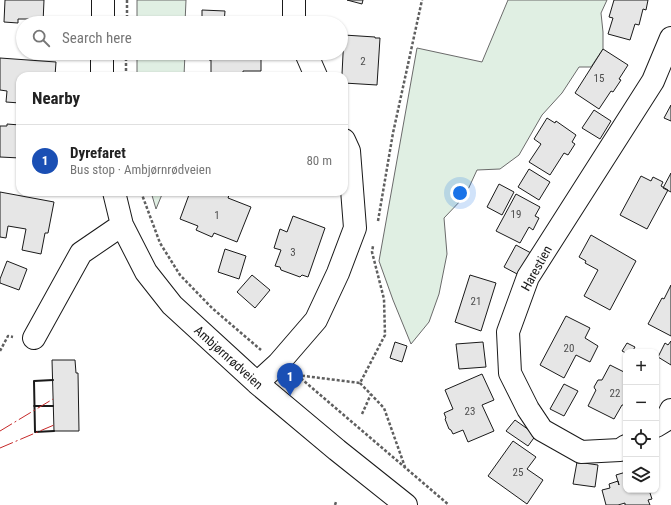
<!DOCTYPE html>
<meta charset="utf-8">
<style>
body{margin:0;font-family:"Roboto Condensed",sans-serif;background:#f2f2f2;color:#222}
.controls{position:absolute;right:12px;bottom:12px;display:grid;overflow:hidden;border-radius:8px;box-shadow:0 1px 3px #0004}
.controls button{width:36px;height:36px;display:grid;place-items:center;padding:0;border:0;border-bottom:1px solid #e0e0e0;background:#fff;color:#222;font:20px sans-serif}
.you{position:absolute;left:460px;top:193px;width:14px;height:14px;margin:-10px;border:3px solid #fff;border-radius:50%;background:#1a73e8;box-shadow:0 0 0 6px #1a73e833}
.badge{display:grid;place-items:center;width:26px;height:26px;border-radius:50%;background:#db2777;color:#fff;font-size:13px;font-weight:700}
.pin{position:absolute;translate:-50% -33px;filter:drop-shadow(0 1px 2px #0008)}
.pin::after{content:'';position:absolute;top:21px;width:14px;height:12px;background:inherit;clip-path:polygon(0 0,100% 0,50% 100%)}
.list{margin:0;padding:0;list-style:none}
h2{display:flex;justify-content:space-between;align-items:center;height:52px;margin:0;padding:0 16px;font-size:17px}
h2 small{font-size:13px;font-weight:400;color:#767676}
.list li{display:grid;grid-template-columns:26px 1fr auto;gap:12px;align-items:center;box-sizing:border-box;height:72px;padding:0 16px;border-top:1px solid #e0e0e0}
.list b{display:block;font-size:15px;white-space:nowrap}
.list p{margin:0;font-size:13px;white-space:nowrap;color:#767676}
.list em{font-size:13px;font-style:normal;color:#767676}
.icon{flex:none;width:22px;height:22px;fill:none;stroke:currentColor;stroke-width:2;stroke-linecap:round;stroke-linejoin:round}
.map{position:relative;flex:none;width:671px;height:505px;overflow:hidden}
.search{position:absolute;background:#fff;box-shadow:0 1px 3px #0004;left:16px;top:16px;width:332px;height:44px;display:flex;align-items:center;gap:10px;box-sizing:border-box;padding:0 14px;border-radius:22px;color:#767676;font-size:15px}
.panel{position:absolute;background:#fff;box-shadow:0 1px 3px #0004;left:16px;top:72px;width:332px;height:124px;border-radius:12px}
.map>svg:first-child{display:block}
</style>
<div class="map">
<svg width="671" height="505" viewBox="0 0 671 505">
<rect width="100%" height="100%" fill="#fff"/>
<path fill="#e0efe3" stroke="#6a6a6a" d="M137 0H186L185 23H137Z
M508 0H607L601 13 603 32V49L591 67H579L562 93 542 115 519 155 500 169 477 170 465 196 444 218 447 254 439 294 429 322 411 344 393 300 379 261 417 48 482 62Z
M137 53H185L184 76H137Z
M151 192H163L156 209Z"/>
<path fill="#e6e6e6" stroke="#1a1a1a" d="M5 0H44L43 23H30V19H18V23L4 22Z
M347 0H363L362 4Z
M614 0H648L646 10 643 9 639 25 635 24 630 40 608 34 613 18 609 17Z
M202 10 225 11 224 23H202Z
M344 35 375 37V38H380L377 85 344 83V76L342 74Z
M603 49 628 65 619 79 621 80 613 92 611 91 599 109 575 93Z
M209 53H261V71H243V74H211V60H209Z
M0 58 56 62 55 76H20V103L6 102 7 91 0 90Z
M671 105V121L664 118Z
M594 110 611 121 600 139 582 128Z
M547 118 555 123 556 121 576 135 572 142 575 144 568 155 564 153 550 175 529 162 541 144 534 139Z
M7 124 20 125V158L0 157V126H7Z
M529 169 550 182 539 200 518 187Z
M671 173V192L663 188Z
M641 176 651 181 653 177 663 182 661 186 668 190 647 229 620 215Z
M499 184 514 192 502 215 487 207Z
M0 192 54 202 48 233H45L41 254 22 250 26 229 8 226 6 238 0 237Z
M190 192H230L228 198 251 207 237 242 214 233 212 237 196 230 198 226 180 219Z
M516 194 540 207 535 216 539 218 533 230 529 227 520 243 496 231Z
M293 216 325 228 308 277 302 275 300 277 281 270 280 267 275 266 281 250 274 248 280 229 287 232Z
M591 235 636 261 610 310 584 296 598 270 585 263 586 261 579 257Z
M516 245 531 253 519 275 504 267Z
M225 249 246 256 239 279 218 272Z
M7 261 27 269 19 290 0 283V279Z
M252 275 270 290 255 308 237 292Z
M470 275 496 283 481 331 455 322Z
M671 285V336L648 324 662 298 664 299Z
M566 316 590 328 585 338 598 346 590 362 576 355 564 378 540 365Z
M671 341V365L658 357 665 343 668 345Z
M395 342 407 346 402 362 390 358Z
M483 342 486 367 459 369 456 344Z
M627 343 635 347 632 352H626V353L622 351Z
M52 360H75L76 373H78L79 431H54Z
M610 365 626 373V404L623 405H622L614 419 588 406 596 390 595 389 594 387 598 380H602Z
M482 374 494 400 482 405 494 431 468 442 463 430 453 434 451 430 449 429 445 419 446 418 444 413 453 409 445 390Z
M564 384 578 391 564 416 550 409Z
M515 420 536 435 528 446 506 431Z
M513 441 536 457 527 469 543 480 527 504 488 476Z
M577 462 598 465 595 487 573 484Z
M626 472V490H649L652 499 648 500 650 505H625V503L618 505H606L602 490 610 488 609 484 618 481 619 485 616 475Z"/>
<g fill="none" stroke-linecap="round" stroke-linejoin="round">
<g stroke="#1a1a1a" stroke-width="24">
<path id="minor" d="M103 23V0
M294 23V0
M306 53 316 76
M102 76V53
M114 192 122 225 146 272 172 305 257 383 337 450 406 505
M34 338 81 253 122 225
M257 383 278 364 316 320 338 273 355 228 349 151 344 140
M656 426 666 420 671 410
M626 446 620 450 581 452 542 430 528 409 510 373 508 332 528 277 653 81 671 38"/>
</g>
<path stroke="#5f5f5f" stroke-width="2.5" stroke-dasharray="3 2" stroke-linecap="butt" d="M127 23V0
M126 76V53
M141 192 160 243 180 275 212 308 261 350
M378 221 393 133 422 0
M0 351 8 336 13 337
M297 375 360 383 385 335 384 299 372 252 373 246
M297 375 449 505
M360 383 384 408 405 467
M362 414 371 394
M335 505 336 502"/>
<use href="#minor" stroke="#fff" stroke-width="22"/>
<path stroke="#1a1a1a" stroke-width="2" d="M53 380 34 381 35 432 54 431
M34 406H53"/>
<path stroke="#c62828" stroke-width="1" stroke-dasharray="14 3 2 3" stroke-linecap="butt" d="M0 431 53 399
M0 448 54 425"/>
</g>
<g text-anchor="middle" stroke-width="3" stroke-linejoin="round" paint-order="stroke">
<g font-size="11" fill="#4d4d4d">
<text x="363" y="65">2</text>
<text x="599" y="82">15</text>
<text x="516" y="218">19</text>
<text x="217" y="219">1</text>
<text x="293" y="256">3</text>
<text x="476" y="305">21</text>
<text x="569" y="352">20</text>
<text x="615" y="397">22</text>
<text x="470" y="415">23</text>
<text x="518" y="476">25</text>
</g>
<g font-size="13" fill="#1a1a1a" stroke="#fff">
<text transform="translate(536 268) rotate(-61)" y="5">Harestien</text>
<text transform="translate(229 357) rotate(42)" y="5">Ambjørnrødveien</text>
</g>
</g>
</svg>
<div class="controls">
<button>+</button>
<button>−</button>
<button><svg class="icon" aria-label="locate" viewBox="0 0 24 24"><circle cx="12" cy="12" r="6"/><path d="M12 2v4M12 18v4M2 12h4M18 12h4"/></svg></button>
<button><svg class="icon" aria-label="layers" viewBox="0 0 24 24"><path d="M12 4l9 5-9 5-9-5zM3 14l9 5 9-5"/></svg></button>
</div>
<div class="you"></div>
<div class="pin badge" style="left:290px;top:396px;background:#1a4fb4">1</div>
<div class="search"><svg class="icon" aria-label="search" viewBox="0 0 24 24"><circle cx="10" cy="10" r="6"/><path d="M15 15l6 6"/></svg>Search here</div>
<section class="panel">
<h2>Nearby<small></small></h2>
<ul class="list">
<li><span class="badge" style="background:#1a4fb4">1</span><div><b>Dyrefaret</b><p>Bus stop · Ambjørnrødveien</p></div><em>80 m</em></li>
</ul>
</section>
</div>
